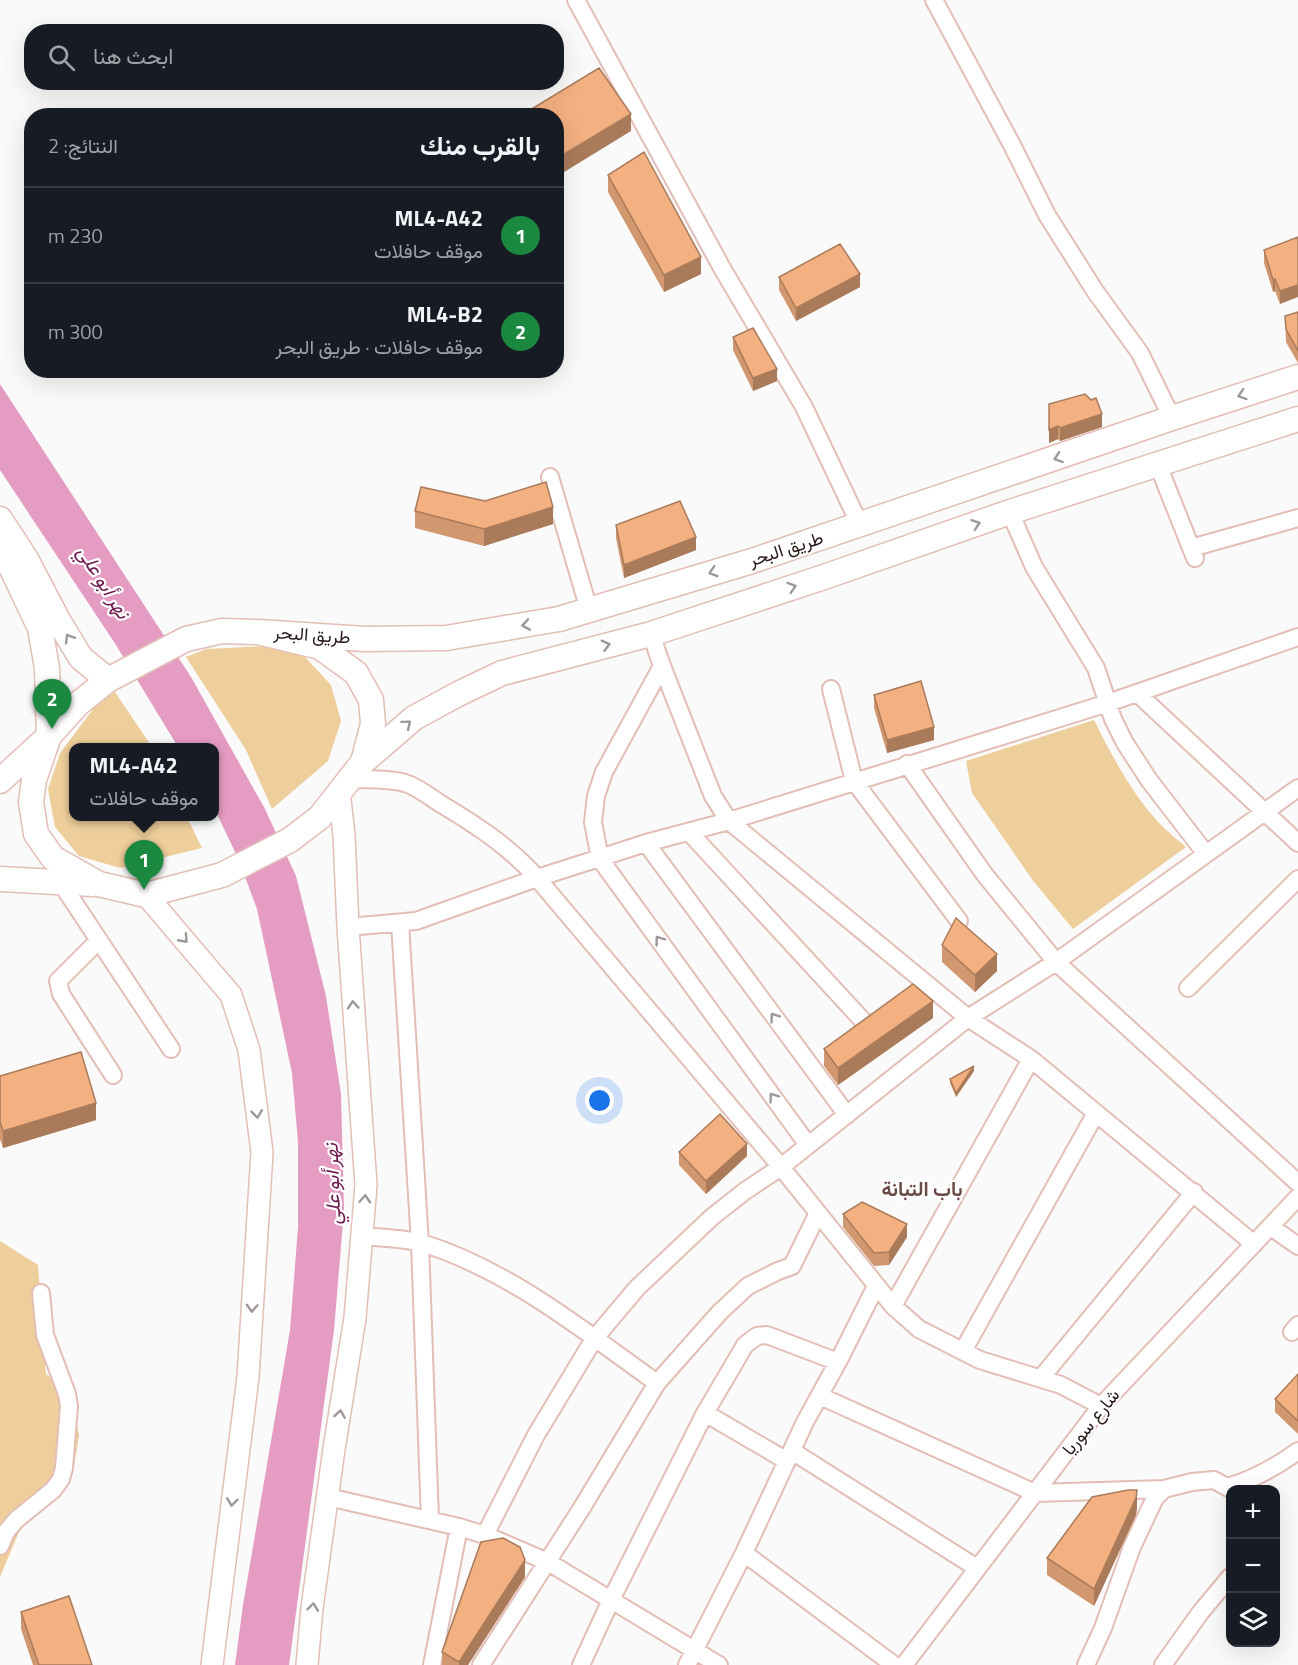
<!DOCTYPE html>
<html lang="ar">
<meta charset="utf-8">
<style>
body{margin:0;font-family:"Titillium Web",Vazirmatn,sans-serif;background:#242831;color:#f1f3f6;direction:rtl}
.controls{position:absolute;right:18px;bottom:18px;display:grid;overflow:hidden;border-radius:12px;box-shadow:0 6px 24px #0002}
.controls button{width:54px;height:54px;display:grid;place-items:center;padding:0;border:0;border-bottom:2px solid #363941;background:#171b24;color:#f1f3f6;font:30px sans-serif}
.you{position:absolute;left:600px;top:1101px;width:21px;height:21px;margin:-15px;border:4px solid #fff;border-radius:50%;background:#1a73e8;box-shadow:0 0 0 9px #1a73e833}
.badge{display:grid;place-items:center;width:39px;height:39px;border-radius:50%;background:#1b883f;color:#fff;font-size:20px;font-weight:700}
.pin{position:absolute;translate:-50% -50px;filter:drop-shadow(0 2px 3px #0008)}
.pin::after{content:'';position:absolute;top:32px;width:21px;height:18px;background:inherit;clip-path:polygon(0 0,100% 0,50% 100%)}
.popup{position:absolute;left:69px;top:743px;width:150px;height:78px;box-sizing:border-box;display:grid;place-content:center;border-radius:12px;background:#171b24;filter:drop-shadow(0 2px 4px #0005);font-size:20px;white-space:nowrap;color:#9ea1a6}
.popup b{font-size:22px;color:#f1f3f6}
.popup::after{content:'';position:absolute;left:50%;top:100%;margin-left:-12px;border:12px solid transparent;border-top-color:#171b24}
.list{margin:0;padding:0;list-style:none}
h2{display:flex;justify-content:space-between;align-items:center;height:78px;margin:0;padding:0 24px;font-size:26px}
h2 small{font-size:20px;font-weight:400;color:#9ea1a6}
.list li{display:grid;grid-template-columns:39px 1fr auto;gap:18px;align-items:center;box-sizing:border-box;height:96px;padding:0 24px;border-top:2px solid #363941}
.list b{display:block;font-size:22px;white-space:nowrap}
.list p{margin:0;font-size:20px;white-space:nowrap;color:#9ea1a6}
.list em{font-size:20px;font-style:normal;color:#9ea1a6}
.icon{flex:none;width:33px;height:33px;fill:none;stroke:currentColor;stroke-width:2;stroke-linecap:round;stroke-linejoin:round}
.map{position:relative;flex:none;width:1298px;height:1665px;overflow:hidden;direction:ltr}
.search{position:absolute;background:#171b24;box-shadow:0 6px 24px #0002;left:24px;top:24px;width:540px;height:66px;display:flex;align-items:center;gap:15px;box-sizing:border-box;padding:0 21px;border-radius:24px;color:#9ea1a6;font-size:22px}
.panel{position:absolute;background:#171b24;box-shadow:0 6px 24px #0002;left:24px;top:108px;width:540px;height:270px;border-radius:24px;direction:rtl}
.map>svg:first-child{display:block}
</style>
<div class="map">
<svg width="1298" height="1665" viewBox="0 0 1298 1665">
<rect width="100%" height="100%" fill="#fafafa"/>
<path fill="#eece9b" d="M267 646 305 657 331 685 341 721 328 761 272 809 246 750 186 657 206 649Z
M115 692 152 747 74 748V816L187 817 202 848 120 868 79 856 55 827 48 789 60 753 97 704Z
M1094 720C1112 756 1133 796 1161 825 1169 833 1178 840 1186 847L1073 929 1034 882 972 793 966 761Z
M0 1241 38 1265 46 1374 69 1392 74 1406 79 1436 74 1466 69 1481 24 1520 0 1577Z"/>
<path fill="#e59cc3" d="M0 384 191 677 265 809 296 876 326 996 341 1094 344 1210 334 1330 289 1665H235L243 1605 290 1330 298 1227V1142L292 1073 257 909 238 858 215 810 214 748 178 747 116 645 0 470Z"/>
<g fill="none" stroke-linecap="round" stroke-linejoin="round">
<g stroke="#e2beb6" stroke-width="20">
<path id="minor" d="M576 0 722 268 804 407 860 525
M934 0 1012 145 1047 215 1095 291 1140 353 1172 418
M1158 465 1195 558
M550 477 589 610
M1010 512 1034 567 1096 668 1113 719 1125 743 1149 780 1206 854
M1191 548 1298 518
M651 634 662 666 713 796 729 821 968 1018 1031 1059 1254 1244
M662 666 604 772 596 796 593 822 600 859 808 1145
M831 689 854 781 959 921
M1137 693 1298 843
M907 764 985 875 1056 962 1298 1183
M349 779C367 780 387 778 405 783 418 787 430 797 441 804 476 825 510 847 537 878L781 1167 893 1306 919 1329 980 1360 1061 1385 1101 1406
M689 832 865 1023
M646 843 847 1115
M61 883 171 1049
M400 923 420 1243 430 1520
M348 927 416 921 537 878 646 843 729 821 1108 703 1298 637
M99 940 58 981 61 994 113 1075
M1188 988 1298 879
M1271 1227 1298 1246
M363 1236C382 1238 404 1238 422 1243 509 1270 584 1331 657 1383
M893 1306 1031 1059
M1292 1332 1298 1325
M963 1351 1096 1113
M1041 1378 1194 1192
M820 1396 1035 1493 1164 1489
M705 1413 787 1461
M792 1451 977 1568
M1228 1487C1254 1479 1276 1467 1298 1451
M328 1497 459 1527 485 1535 548 1562 719 1665
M485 1535 536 1435 594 1339 637 1288 712 1217 745 1191 781 1167 968 1018 1056 962 1298 788
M0 1546 6 1532 16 1520 53 1490 61 1479 64 1468 69 1406 67 1394 45 1335 41 1293
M744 1553 894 1665
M432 1665 459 1527
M481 1665 583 1506 657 1383 720 1312 748 1286 778 1271 792 1266 818 1213
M581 1665 611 1600 705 1413 745 1345 757 1336 767 1335 838 1362
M687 1665 744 1553 805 1422 840 1358 876 1286
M904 1665 1101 1406 1298 1197
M1086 1665 1103 1628 1132 1547 1155 1498 1164 1489 1192 1482 1214 1480 1232 1490
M1163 1665 1200 1613 1230 1577"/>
</g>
<g stroke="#e2beb6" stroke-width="24">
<path id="major" d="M146 895 231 995 249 1050 262 1152 248 1377 212 1665
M307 1665 312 1608 334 1449 355 1318 366 1185 348 927 344 835 339 791"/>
</g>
<g stroke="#e2beb6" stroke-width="27">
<path id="highway" d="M0 519 26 559 59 622 81 658 108 680
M0 551 11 567 40 628 47 668 49 736 0 781
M222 631 258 632 320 647 356 673 371 700 373 724 363 762 320 817 290 840 222 875 146 895 99 884 53 858 36 834 31 802 34 780 49 736 78 704 108 680 186 639Z
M258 632 365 639 446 638 559 619 752 561 1172 418 1298 377
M363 762 414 718 458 694 502 673 651 634 824 577 1010 512 1298 419
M0 879 93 884"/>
</g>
<use href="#minor" stroke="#fff" stroke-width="16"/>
<use href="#major" stroke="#fff" stroke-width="21"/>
<use href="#highway" stroke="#fff" stroke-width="24"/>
</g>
<path fill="#d1976e" d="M608 175 701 274 664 292 608 192Z
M1298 237 1280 304 1275 291 1273 292 1264 263V250Z
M779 277 860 287 796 321 779 290Z
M1298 312V363L1286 342 1285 316Z
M733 337 777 381 753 391 733 350Z
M1049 404 1102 427 1060 441 1058 439 1049 443Z
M415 511 553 524 484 546 415 528Z
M616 525 696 550 624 578 616 538Z
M874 695 934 740 887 753 874 708Z
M942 945 997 971 975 992 942 962Z
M933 1018 838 1085 824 1066V1049Z
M974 1071 956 1097 950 1083V1079Z
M0 1076 96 1120 3 1148 0 1139Z
M679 1152 747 1156 706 1194 679 1165Z
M843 1214 907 1237 889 1265 874 1266 843 1227Z
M1298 1374V1434L1275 1412V1399Z
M1137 1507 1136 1515 1094 1606 1047 1575V1558Z
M525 1577 468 1665H442V1652Z
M21 1612 92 1665H33L21 1629Z"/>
<path fill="#aa7b5a" d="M631 114V131L556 177V159Z
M701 257V274L664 292V275Z
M860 274V287L796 321V308Z
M1275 279V291L1273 292V280Z
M1298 285V297L1280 304V291Z
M777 369V381L753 391V378Z
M1102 414V427L1060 441V428Z
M1058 426V439L1049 443V430Z
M553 507V524L484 546V529Z
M696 537V550L624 578V565Z
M934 727V740L887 753V740Z
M997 954V971L975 992V975Z
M933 1001V1018L838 1085V1068Z
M974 1066V1071L956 1097V1093Z
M96 1103V1120L3 1148V1131Z
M747 1144V1156L706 1194V1181Z
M907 1224V1237L889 1265V1252Z
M1137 1490V1507L1136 1515 1094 1606V1589Z
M525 1560V1577L468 1665H459V1662Z"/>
<path fill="#f3b080" stroke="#aa7b5a" stroke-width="1.5" d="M599 68 631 114 556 159V116H520Z
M644 152 701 257 664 275 608 175Z
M1298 237V285L1280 291 1275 279 1273 280 1264 250Z
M840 244 860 274 796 308 779 277Z
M1298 312V351L1286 329 1285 316Z
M753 328 777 369 753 378 733 337Z
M1085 394 1091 400 1096 398 1102 414 1060 428 1058 426 1049 430V404Z
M546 482 553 507 484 529 415 511 421 487 485 501Z
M680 501 696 537 624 565 616 525Z
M921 681 934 727 887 740 874 695Z
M956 918 997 954 975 975 942 945Z
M913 984 933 1001 838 1068 824 1049Z
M81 1052 96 1103 3 1131 0 1122V1076Z
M974 1066 956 1093 950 1079Z
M720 1114 747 1144 706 1181 679 1152Z
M862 1202 907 1224 889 1252 874 1253 843 1214Z
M1298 1374V1421L1275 1399Z
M1128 1490H1137L1136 1498 1094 1589 1047 1558 1092 1497Z
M503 1538 520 1547 525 1560 459 1662 442 1652 481 1542Z
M69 1596 92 1665H39L21 1612Z"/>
<defs><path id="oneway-chevron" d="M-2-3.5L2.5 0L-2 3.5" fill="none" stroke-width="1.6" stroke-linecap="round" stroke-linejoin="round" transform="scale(1.5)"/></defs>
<g stroke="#9e9897">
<use href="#oneway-chevron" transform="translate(1242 395) rotate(162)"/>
<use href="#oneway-chevron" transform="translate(1058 458) rotate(161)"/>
<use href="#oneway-chevron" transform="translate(976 524) rotate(-19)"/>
<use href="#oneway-chevron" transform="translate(713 572) rotate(163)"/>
<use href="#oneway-chevron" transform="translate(792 587) rotate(-18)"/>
<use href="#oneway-chevron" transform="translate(526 625) rotate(170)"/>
<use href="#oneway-chevron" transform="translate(69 638) rotate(-121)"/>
<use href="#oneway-chevron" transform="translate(606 645) rotate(-15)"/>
<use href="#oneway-chevron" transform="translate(407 724) rotate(-40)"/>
<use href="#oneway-chevron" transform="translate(184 939) rotate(48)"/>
<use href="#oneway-chevron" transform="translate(659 940) rotate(-126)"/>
<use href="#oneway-chevron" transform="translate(353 1005) rotate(-94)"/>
<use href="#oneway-chevron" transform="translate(774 1017) rotate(-126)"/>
<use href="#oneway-chevron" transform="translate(773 1097) rotate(-126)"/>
<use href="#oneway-chevron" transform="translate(257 1114) rotate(83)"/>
<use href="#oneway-chevron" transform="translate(365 1199) rotate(-87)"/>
<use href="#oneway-chevron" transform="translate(252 1308) rotate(93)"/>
<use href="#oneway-chevron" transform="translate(340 1414) rotate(-81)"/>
<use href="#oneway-chevron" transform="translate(232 1502) rotate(97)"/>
<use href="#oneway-chevron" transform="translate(313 1607) rotate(-83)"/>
</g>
<g text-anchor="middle" stroke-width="4.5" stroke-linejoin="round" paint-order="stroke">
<g font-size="18" fill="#271a18" stroke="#fff">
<text transform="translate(786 549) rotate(-18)" y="6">طريق البحر</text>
<text transform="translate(312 635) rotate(4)" y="6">طريق البحر</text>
<text transform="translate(1091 1422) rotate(-51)" y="6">شارع سوريا</text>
</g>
<g font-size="20" font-style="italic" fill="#6f1b50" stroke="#fff">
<text transform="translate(104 582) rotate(58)" y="7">نهر أبو علي</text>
<text transform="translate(332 1184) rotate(-92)" y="7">نهر أبو علي</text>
</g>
<g font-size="20" font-weight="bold" fill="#694a44" stroke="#fff">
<text x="922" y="1196">باب التبانة</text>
</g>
</g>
</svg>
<div class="controls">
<button>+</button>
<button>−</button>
<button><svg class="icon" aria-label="layers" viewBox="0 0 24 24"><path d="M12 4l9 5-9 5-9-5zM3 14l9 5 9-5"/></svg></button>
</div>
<div class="you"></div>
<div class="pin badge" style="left:144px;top:890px">1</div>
<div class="popup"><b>ML4-A42</b>موقف حافلات</div>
<div class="pin badge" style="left:52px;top:729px">2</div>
<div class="search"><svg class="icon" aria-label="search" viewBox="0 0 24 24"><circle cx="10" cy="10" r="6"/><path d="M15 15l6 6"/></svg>ابحث هنا</div>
<section class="panel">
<h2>بالقرب منك<small>النتائج: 2</small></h2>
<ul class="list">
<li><span class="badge">1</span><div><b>ML4-A42</b><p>موقف حافلات</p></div><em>230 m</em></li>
<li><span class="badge">2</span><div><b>ML4-B2</b><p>موقف حافلات · طريق البحر</p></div><em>300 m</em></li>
</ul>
</section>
</div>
